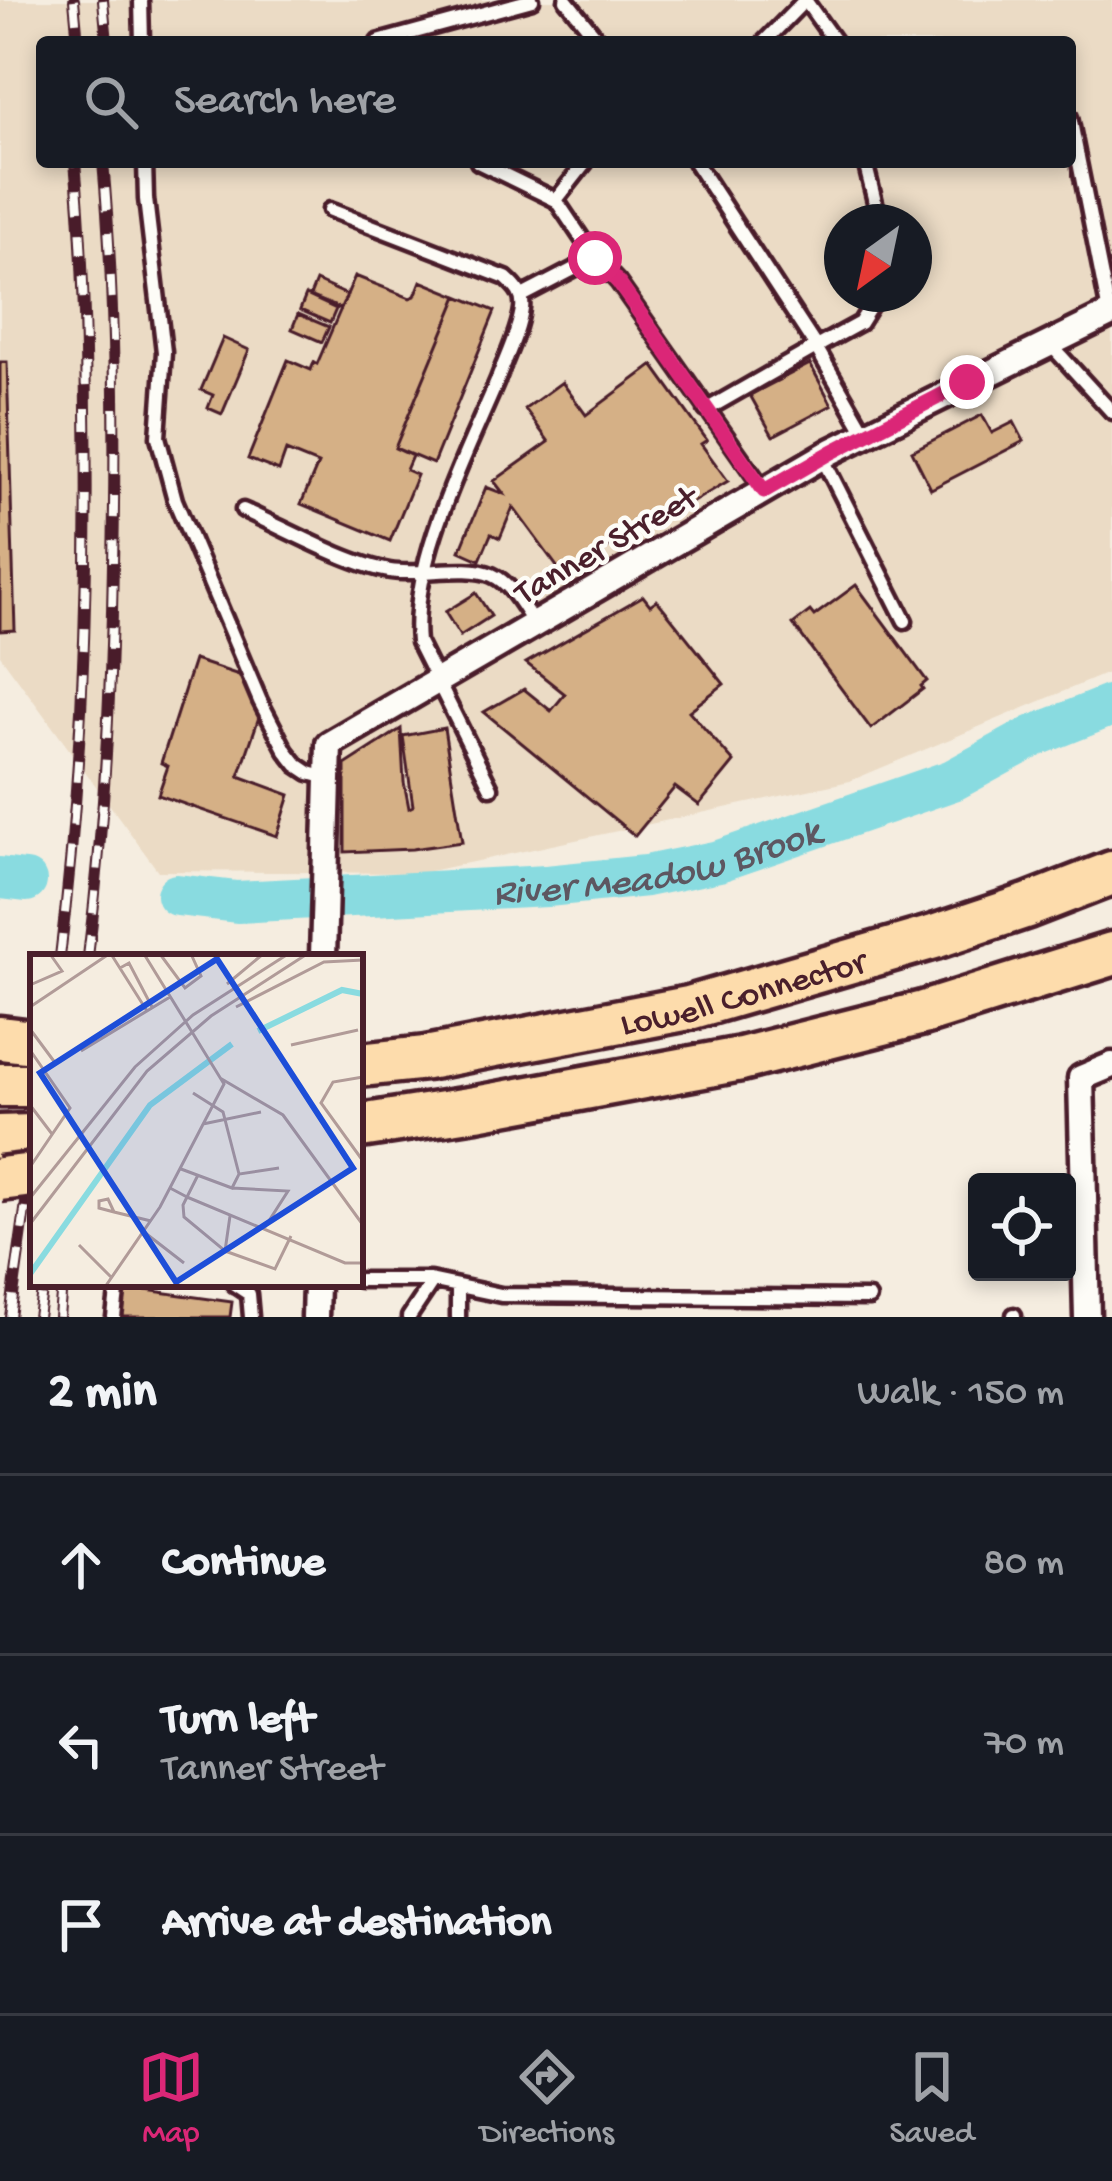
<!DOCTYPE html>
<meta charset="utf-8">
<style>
body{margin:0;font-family:"Gochi Hand",sans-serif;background:#20242c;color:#f1f3f6}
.controls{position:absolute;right:36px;bottom:36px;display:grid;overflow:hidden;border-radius:12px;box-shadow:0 6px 18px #0003}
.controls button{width:108px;height:108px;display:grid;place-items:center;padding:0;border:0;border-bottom:3px solid #363941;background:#171b24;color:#f1f3f6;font:60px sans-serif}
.compass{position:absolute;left:824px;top:204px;width:108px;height:108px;border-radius:50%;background:#171b24;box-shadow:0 6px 18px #0003;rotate:213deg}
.stop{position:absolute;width:36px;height:36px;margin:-27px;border:9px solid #db2777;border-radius:50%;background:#fff}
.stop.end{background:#db2777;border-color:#fff;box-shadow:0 3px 12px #0008}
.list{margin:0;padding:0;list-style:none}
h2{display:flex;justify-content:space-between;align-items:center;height:156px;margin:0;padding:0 48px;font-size:51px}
h2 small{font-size:39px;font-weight:400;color:#9ea1a6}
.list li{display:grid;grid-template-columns:78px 1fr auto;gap:36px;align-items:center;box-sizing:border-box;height:180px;padding:0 48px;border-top:3px solid #363941}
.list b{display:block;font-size:45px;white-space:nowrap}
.list p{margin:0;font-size:39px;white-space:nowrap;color:#9ea1a6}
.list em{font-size:39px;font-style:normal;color:#9ea1a6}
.icon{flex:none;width:66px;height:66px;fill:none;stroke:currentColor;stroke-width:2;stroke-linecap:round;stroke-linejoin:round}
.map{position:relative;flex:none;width:1112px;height:1317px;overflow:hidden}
.search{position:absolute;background:#171b24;box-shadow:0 6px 18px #0003;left:36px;right:36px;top:36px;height:132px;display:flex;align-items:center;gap:30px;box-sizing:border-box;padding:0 42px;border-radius:12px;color:#9ea1a6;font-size:45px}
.sheet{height:696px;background:#171b24}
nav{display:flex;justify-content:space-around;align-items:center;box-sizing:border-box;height:168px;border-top:3px solid #363941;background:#171b24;font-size:33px;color:#9ea1a6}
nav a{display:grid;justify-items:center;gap:6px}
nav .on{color:#db2777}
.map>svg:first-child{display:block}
</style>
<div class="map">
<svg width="1112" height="1317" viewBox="0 0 1112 1317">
<rect width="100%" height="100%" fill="#f5ede0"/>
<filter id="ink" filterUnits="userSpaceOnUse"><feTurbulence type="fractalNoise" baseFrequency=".00833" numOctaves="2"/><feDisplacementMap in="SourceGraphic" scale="24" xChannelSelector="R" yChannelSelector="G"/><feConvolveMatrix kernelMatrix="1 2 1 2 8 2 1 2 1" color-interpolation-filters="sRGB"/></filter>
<g filter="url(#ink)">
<path fill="#ebdbc5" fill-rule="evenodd" d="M0 0H1112V671L850 781 421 873 158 871 0 655ZM42 42H1070V162H42ZM842 222H914V294H842Z"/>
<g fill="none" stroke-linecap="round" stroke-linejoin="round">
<g stroke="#89dbe0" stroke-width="42">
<path d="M0 878 26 881"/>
<path id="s1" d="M177 895 237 902 547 886 646 876 719 861 953 780 1034 736 1112 705"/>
</g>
</g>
<path fill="#d5b086" stroke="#4a1f2b" stroke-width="3" d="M355 276 410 298 415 296 421 281 458 296 395 448 412 456 406 470 417 475 390 541 301 504 318 464 286 451 279 471 248 459 288 360 311 370 314 362 317 364Z
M316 281 347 295 341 309 310 296Z
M306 295 336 309 330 323 300 310Z
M458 296 495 311 433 464 395 448Z
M298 314 329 327 322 342 292 329Z
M223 338 249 350 222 414 208 408 213 395 201 390Z
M0 362H7L15 630 0 631Z
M810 364 832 405 773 436 750 395Z
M653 365 707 440 701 444 728 481 639 534 635 528 566 579 513 507 500 538 491 534 480 560 460 551 486 487 504 494 494 481 549 442 525 409 562 382 586 415Z
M982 415 992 433 1014 422 1024 441 931 489 912 451Z
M856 585 927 681 921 686 923 689 871 729 793 624 810 611 814 616Z
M476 593 491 616 460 636 445 612Z
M643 596 650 605 657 600 724 684 689 711 734 762 699 805 675 787 635 836 484 712 524 689 551 711 565 694 526 663Z
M194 660 242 676 259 717 239 776 290 795 277 836 158 795 168 766 161 763Z
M444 728 462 842 412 849 345 852V765L401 729 404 782 409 808 413 806 403 736Z
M124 1287 232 1302 230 1317H120Z"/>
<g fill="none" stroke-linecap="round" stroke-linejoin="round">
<g stroke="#4a1f2b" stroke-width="21">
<path id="service" d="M141 0 142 42
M566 0 600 42
M378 42 532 0
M764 42 805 0 835 42
M1070 117 1109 313
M145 162 146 199 164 352 158 437 175 500 260 701 286 751 297 765 309 773 327 778
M478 162 556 200 595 258
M695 162 816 347 860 323 878 294
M865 162 880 222
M556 200 586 162
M330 210 506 278C516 287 524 295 522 309 519 332 506 357 498 379 467 453 410 561 418 642L491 788
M522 296 595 258 618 282 764 490
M1050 344 1112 412
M706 410 816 347 866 434
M822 457 905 621
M243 510C284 528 348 564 390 571 420 576 467 564 492 575 512 584 522 606 534 623
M360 1280H430L501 1295 869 1298
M234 1284 249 1294 251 1317
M458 1286V1317
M1014 1315V1317
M114 1317 118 1284
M409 1317 433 1281"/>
</g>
<g stroke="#4a1f2b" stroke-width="33">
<path id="minor" d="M323 957 329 744 832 451 1112 313
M315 1317 316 1284
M1087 1317 1081 1078 1112 1065"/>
</g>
<g stroke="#4a1f2b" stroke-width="51">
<g id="motorway">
<path d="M0 1038 33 1042"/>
<path id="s2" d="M360 1065 426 1058 689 1008 934 937 1027 906 1112 873"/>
<path d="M0 1085H33"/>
<path d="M360 1126 476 1108 741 1059 923 1013 1112 954"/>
<path d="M0 1137 33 1136"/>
</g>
</g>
<use href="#service" stroke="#fdfcf7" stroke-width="12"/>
<use href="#minor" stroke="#fdfcf7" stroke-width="24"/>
<use href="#motorway" stroke="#fddcac" stroke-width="42"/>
<g stroke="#4a1f2b" stroke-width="12">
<path id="rail" d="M74 0 78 42
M103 0 107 42
M60 957C82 775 89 592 86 409 85 327 83 244 75 162
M88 957C104 826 111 696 113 564 116 431 115 295 103 162
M10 1317 33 1153
M38 1317 43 1284
M59 1317 62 1284"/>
</g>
<use href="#rail" stroke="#fdfcf7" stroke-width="8" stroke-dasharray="22" stroke-linecap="butt"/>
<g stroke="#4a1f2b" stroke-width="51" stroke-linecap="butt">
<path id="motorway-bridge" d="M0 1179 33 1175"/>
</g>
<use href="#motorway-bridge" stroke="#fddcac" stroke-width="42"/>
</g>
</g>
<g fill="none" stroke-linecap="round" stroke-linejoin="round" filter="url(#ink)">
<path stroke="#db2777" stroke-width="15" d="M595 258 618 282 764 491 832 452 967 382"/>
</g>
<g text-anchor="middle" stroke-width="9" stroke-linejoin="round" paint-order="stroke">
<g font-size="36" fill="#4a1f2b" stroke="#fdfcf7">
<text transform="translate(604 542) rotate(-30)" y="13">Tanner Street</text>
<text dy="13" stroke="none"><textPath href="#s2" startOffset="390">Lowell Connector</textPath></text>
</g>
<g font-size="39" font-style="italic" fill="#5d5761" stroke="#fdfcf7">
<text dy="14" stroke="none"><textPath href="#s1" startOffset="483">River Meadow Brook</textPath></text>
</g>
</g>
<g transform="translate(30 954)">
<rect width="333" height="333" fill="#f5ede0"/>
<path fill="none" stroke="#89dbe0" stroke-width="6" d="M228 77 312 36 333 40M0 320 120 151 202 90"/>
<path fill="none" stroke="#b19b98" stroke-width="3" d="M81 0 117 57M130 0 155 34 171 22 161 0M90 14 99 9 122 53M197 30 233 0M0 31 32 17 20 0M0 53 79 0M206 53 294 8 333 6M0 75 26 110M261 91 328 76M0 96 40 154 0 213M51 97 140 43M333 123 303 128 291 149 333 207M190 124 253 161 333 271M163 139 193 158 209 220M0 151 22 180M173 170 231 158M151 215 202 234 209 220 249 214M140 234 157 243 168 221M202 234 258 237 235 273M0 244 105 113 163 61 258 0M84 258 78 245 69 247V254L84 258 121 267M200 262 195 297 154 263 153 251 157 243 315 309H333M0 270 117 117 181 62 277 0M114 278 154 309M49 291 82 324M195 297 245 315 261 282M75 333 130 253 194 130 114 0"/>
<path fill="#1d4ed8" fill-opacity="0.15" stroke="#1d4ed8" stroke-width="6" d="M187 5 323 214 146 328 10 119Z"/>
<rect width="333" height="333" fill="none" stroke="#4a1f2b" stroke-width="6"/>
</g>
</svg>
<div class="controls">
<button><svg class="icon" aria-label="locate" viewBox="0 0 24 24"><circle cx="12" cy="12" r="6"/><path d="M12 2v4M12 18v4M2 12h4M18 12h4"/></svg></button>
</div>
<svg class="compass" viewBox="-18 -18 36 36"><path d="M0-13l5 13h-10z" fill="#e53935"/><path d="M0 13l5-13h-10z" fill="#9ea1a6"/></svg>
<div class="stop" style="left:595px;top:258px"></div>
<div class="stop end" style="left:967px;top:382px"></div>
<div class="search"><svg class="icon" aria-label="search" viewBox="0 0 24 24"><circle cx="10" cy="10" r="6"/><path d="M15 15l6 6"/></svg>Search here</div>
</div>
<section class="sheet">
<h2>2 min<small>Walk · 150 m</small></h2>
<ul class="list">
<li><svg class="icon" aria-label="ahead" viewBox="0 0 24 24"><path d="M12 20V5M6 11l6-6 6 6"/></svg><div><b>Continue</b></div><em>80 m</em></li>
<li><svg class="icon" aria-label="left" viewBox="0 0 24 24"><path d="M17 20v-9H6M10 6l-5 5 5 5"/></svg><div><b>Turn left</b><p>Tanner Street</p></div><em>70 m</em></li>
<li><svg class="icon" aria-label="arrive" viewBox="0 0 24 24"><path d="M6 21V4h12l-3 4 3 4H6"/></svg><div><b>Arrive at destination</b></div></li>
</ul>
</section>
<nav>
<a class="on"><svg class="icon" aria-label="map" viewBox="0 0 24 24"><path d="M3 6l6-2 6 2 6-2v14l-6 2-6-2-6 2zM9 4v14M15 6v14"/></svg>Map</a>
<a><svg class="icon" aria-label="directions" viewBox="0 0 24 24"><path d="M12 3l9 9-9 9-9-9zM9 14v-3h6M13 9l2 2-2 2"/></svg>Directions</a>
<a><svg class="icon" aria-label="saved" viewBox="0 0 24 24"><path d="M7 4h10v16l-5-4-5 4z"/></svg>Saved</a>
</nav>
